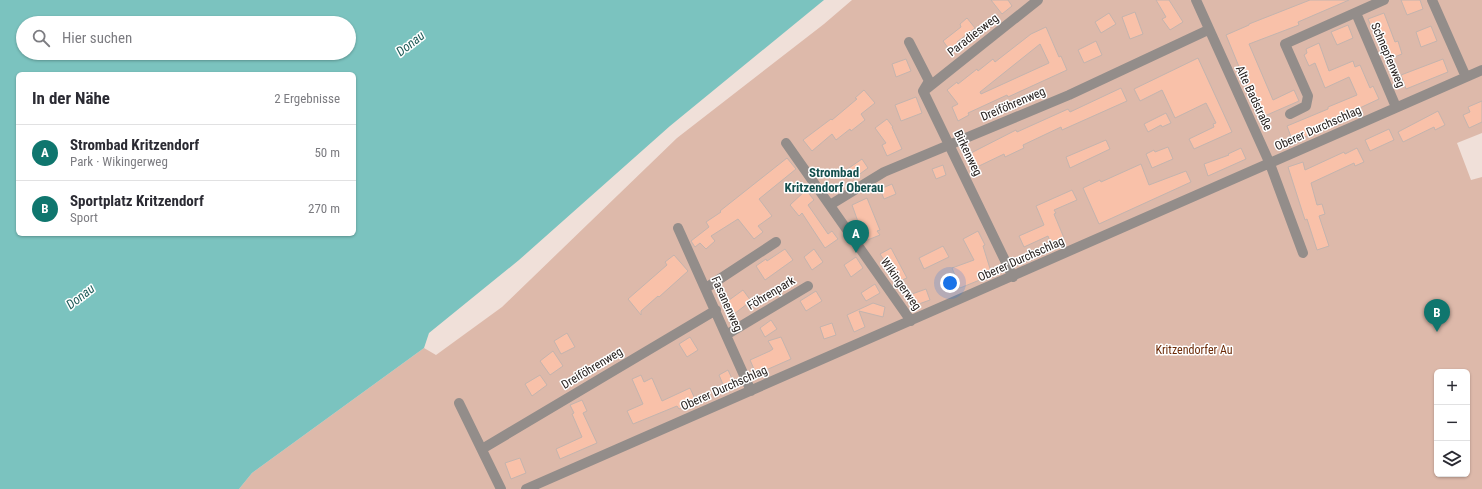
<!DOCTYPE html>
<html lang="de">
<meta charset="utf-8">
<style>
body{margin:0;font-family:"Roboto Condensed",sans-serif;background:#f7f7f7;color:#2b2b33}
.controls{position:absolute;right:12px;bottom:12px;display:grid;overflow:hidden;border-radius:6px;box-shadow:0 1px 3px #0004}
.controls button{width:36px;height:36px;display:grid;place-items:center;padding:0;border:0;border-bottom:1px solid #e1e1e2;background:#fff;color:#2b2b33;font:20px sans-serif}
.you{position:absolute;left:950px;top:283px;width:14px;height:14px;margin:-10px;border:3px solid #fff;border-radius:50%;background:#1a73e8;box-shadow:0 0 0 6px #1a73e833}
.badge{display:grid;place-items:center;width:26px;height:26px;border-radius:50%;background:#0f766e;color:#fff;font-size:13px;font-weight:700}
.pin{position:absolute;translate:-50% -33px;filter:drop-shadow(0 1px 2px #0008)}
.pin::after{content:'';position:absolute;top:21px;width:14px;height:12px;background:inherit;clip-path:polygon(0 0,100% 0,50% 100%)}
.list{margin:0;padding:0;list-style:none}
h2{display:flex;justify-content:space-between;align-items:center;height:52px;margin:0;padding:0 16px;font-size:17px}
h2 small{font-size:13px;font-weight:400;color:#7c7c81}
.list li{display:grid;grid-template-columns:26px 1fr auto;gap:12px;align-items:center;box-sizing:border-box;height:56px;padding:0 16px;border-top:1px solid #e1e1e2}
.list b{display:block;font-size:15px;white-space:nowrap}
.list p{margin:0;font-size:13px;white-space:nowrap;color:#7c7c81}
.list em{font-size:13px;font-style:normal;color:#7c7c81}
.icon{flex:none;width:22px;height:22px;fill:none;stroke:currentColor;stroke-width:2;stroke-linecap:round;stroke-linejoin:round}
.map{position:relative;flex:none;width:1482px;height:489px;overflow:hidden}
.search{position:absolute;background:#fff;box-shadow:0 1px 3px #0004;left:16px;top:16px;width:340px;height:44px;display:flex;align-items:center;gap:10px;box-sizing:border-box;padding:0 14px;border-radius:22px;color:#7c7c81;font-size:15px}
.panel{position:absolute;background:#fff;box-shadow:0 1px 3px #0004;left:16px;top:72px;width:340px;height:164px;border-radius:6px}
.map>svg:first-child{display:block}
</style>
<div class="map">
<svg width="1482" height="489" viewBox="0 0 1482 489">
<rect width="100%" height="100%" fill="#f0e0d9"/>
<path fill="#ddb9aa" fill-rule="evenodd" d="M852 0H1482V133L1457 143 1471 180 1482 177V489H239L252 473 424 348 436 355 502 307 677 138 824 24ZM1437 372H1467V474H1437Z"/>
<path fill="#7bc3bf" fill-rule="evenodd" d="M0 0H824L670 126 519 260 429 333 424 348 252 473 239 489H0ZM23 23H349V53H23ZM18 74H354V234H18Z"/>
<path fill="#f9c1a9" stroke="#c3b4ae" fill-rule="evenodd" d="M991 0H1008L1012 6 1002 14Z
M1156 0H1169L1183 22 1170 30 1162 19 1166 17Z
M1310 0H1349L1298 22 1299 25 1249 44 1273 100 1294 90 1299 101 1260 118 1226 35 1249 25V24Z
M1401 0H1420L1423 9 1407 15Z
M1135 12 1143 34 1130 39 1122 17Z
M1109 13 1116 24 1101 33 1095 22Z
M1384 13 1395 42 1398 41 1402 54 1387 60 1376 33H1374L1368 19Z
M967 18 975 28 957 42 959 45 951 52 943 41 961 27 960 24Z
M1348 25 1353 38 1337 45 1331 32Z
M1431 26 1437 41 1421 47 1416 32Z
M1046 27 1059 57 1061 56 1067 70 1008 97 1007 95 968 113 969 115 958 121 952 107 958 104 947 90 957 82 958 84 977 69 978 71 993 59 995 62 1031 34ZM1040 44 1049 63 981 94 980 92Z
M1096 41 1102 55 1084 63 1078 50Z
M1319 43 1329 71 1353 61 1355 67 1360 65 1370 88 1373 86 1379 99 1349 113 1350 116 1323 127 1324 129 1293 142 1287 126 1328 109V107L1357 95 1349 77 1325 88 1315 63 1309 66 1304 55 1307 53 1306 49Z
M1198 58 1232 132 1194 149 1189 139 1214 127 1213 124 1216 123 1206 103 1175 118 1162 90 1140 101 1134 89Z
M906 59 911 71 896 77 892 64Z
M1443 59 1448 72 1406 89 1401 75Z
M1121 88 1127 101 1062 130 1061 127 1023 145 1024 148 1005 157 1004 154 977 167 971 153 1016 130 1017 132 1068 109 1070 112Z
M864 90 875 103 861 114 865 120 851 131 850 129 836 140 832 134 812 151 803 140 831 119 832 120 857 99 855 98Z
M916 97 922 113 901 121 895 105Z
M1482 101V122L1469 128 1463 115 1470 112 1468 107Z
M1438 111 1445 125 1435 130 1434 127 1403 142 1398 132Z
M1166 113 1171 123 1162 127 1161 125 1148 132 1144 124Z
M887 119 893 127H892L902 149 887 156 882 145 886 143 875 128Z
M1389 129 1394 140 1370 151 1365 140Z
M1106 140 1110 149 1070 168 1066 157Z
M1168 147 1173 159 1152 168 1146 154 1154 150 1155 152Z
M1241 148 1246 159 1208 176 1204 164 1229 155 1228 154Z
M1357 148 1364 162 1355 166 1354 163 1311 183 1317 205 1322 204 1325 214 1319 216 1329 246 1317 250 1307 219 1305 220 1288 167 1303 162 1305 170 1344 152 1345 154Z
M787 158 796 169 759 199 772 216 758 226 763 232 754 239 738 219 711 236 715 241 706 249 700 243 695 247 691 241 709 227 706 222 721 212 720 211Z
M862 159 868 168 853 179 846 170Z
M1141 164 1149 185 1186 171 1191 182 1099 224 1083 188 1100 180 1101 182Z
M943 165 946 175 936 179 932 169Z
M892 184 896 194 884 199 880 189Z
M806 190 814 200 808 205 828 234 832 231 838 239 825 248 802 213 799 216 790 205Z
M1072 190 1077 200 1054 210 1056 213 1054 214 1064 238 1051 244 1048 236 1024 247 1019 236 1044 225 1036 206Z
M867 198 880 230 877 231 880 235 865 241 852 205Z
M978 231 985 245 983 246 992 275 960 288 952 268 974 260 963 239Z
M943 246 949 257 924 269 919 258Z
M891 248 907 278 895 283 889 268 880 254Z
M785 249 793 260 765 280 756 266 766 259 767 261Z
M814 249 823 262 812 270 804 257Z
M674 255 688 271 659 297 658 296 641 311V315L628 299 667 265 665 262Z
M856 257 863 268 851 277 844 265Z
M875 284 880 293 866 301 861 293Z
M926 289 930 300 916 305 912 294Z
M743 290 751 301 734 314 725 303Z
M816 291 822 301 806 311 800 301Z
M873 303 885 307 883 317 859 311 865 327 854 332 847 315Z
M771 320 777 329 765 337 760 328Z
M832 323 836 335 824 339 820 327Z
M567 333 575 347 561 354 554 341Z
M690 337 698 350 687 357 679 344Z
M781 337 791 359 766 370 768 372 757 376 750 360 770 351 773 349 768 341Z
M553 351 563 366 550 375 540 361Z
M728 370 735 385 725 389 719 375Z
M540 375 547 385 532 396 525 384Z
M641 375 644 382 652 378 662 401 690 388 696 401 679 409 677 406 633 424 627 411 643 404 632 379Z
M582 400 587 411 583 413 597 443 560 459 556 449 582 437 572 414 574 413 570 405Z
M520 458 526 473 511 479 505 463Z"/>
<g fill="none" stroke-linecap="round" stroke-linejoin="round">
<path stroke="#938d8a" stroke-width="10" d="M1196 0 1270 164 1303 253
M1432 0 1466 77
M1356 13 1396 107
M909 42 929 81 923 91 1013 277
M925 90 1038 0
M1290 114 1306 106 1308 96 1285 44 1384 0
M786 143 911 321
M830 205 884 172 1069 95 1208 30
M678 228 751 391
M706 288 776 242
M726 335 808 286
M459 403 501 489
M482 449 716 310
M526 489 1482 70"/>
</g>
<g text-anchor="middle" stroke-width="3" stroke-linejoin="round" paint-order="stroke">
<g font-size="12" fill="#27211f" stroke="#fff">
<text transform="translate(973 35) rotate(-38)" y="4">Paradiesweg</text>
<text transform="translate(1388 55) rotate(67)" y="4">Schnepfenweg</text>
<text transform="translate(1254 98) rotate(65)" y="4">Alte Badstraße</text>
<text transform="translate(1013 104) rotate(-23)" y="4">Dreiföhrenweg</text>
<text transform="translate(1318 128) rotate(-24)" y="4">Oberer Durchschlag</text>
<text transform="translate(968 153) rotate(64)" y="4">Birkenweg</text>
<text transform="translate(1021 259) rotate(-24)" y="4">Oberer Durchschlag</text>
<text transform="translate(901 284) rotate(55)" y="4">Wikingerweg</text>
<text transform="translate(771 293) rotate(-31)" y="4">Föhrenpark</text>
<text transform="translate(727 304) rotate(66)" y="4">Fasanenweg</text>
<text transform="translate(592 368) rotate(-31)" y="4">Dreiföhrenweg</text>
<text transform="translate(724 388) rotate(-24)" y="4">Oberer Durchschlag</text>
</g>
<g font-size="12" fill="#6b2a07" stroke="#fff">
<text x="1194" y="354">Kritzendorfer Au</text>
</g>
<g font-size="13" font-style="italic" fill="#1f5c59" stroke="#fff">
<text transform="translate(410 43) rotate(-38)" y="5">Donau</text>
<text transform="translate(80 296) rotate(-38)" y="5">Donau</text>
</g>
<g font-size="13" font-weight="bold" fill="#14504e" stroke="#fff">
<text x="834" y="177">Strombad<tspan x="834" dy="15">Kritzendorf Oberau</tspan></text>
</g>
</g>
</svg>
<div class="controls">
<button>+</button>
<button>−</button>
<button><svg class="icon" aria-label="layers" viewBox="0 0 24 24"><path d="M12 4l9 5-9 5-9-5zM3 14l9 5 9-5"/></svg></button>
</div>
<div class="you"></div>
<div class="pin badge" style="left:856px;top:253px">A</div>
<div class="pin badge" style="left:1437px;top:332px">B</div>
<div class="search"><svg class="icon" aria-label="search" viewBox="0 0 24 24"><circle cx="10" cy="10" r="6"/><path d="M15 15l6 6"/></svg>Hier suchen</div>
<section class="panel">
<h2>In der Nähe<small>2 Ergebnisse</small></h2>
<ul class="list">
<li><span class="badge">A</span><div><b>Strombad Kritzendorf</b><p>Park · Wikingerweg</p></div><em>50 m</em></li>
<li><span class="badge">B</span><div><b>Sportplatz Kritzendorf</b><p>Sport</p></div><em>270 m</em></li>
</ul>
</section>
</div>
